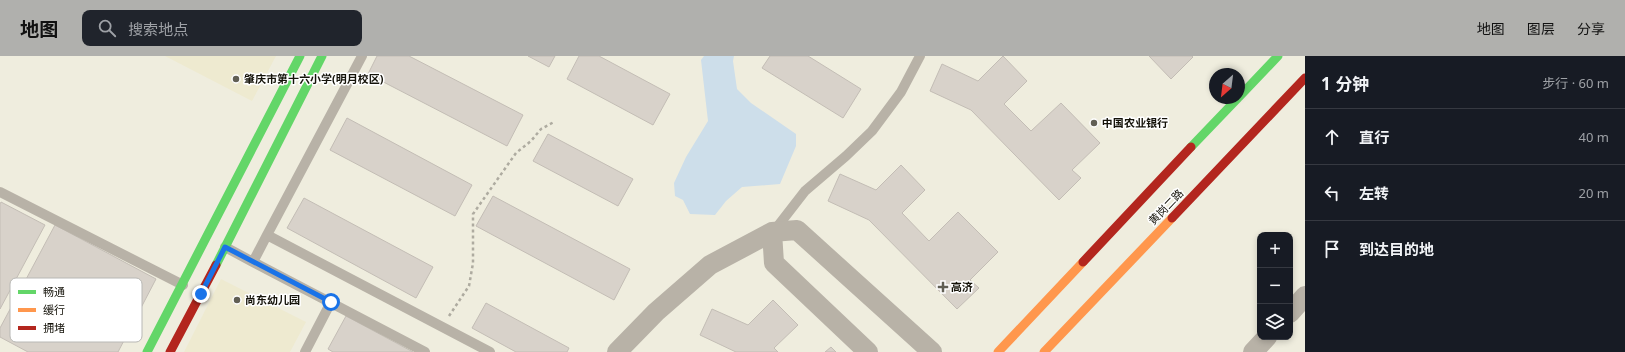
<!DOCTYPE html>
<html lang="zh">
<meta charset="utf-8">
<style>
body{margin:0;font-family:"Noto Sans","Noto Sans SC",sans-serif;background:#20242c;color:#f1f3f6}
.controls{position:absolute;right:12px;bottom:12px;display:grid;overflow:hidden;border-radius:8px;box-shadow:0 2px 6px #0003}
.controls button{width:36px;height:36px;display:grid;place-items:center;padding:0;border:0;border-bottom:1px solid #363941;background:#171b24;color:#f1f3f6;font:20px sans-serif}
.compass{position:absolute;left:1209px;top:12px;width:36px;height:36px;border-radius:50%;background:#171b24;box-shadow:0 2px 6px #0003;rotate:208deg}
.stop{position:absolute;width:12px;height:12px;margin:-9px;border:3px solid #1a73e8;border-radius:50%;background:#fff}
.stop.end{background:#1a73e8;border-color:#fff;box-shadow:0 1px 4px #0008}
.list{margin:0;padding:0;list-style:none}
h2{display:flex;justify-content:space-between;align-items:center;height:52px;margin:0;padding:0 16px;font-size:17px}
h2 small{font-size:13px;font-weight:400;color:#9ea1a6}
.list li{display:grid;grid-template-columns:26px 1fr auto;gap:12px;align-items:center;box-sizing:border-box;height:56px;padding:0 16px;border-top:1px solid #363941}
.list b{display:block;font-size:15px;white-space:nowrap}
.list em{font-size:13px;font-style:normal;color:#9ea1a6}
.icon{flex:none;width:22px;height:22px;fill:none;stroke:currentColor;stroke-width:2;stroke-linecap:round;stroke-linejoin:round}
.map{position:relative;flex:none;width:1305px;height:296px;overflow:hidden}
header{display:flex;align-items:center;gap:24px;box-sizing:border-box;height:56px;padding:0 20px;background:#b0b0ad;color:#111}
header strong{font-size:19px}
nav{display:flex;gap:22px;margin-inline-start:auto;font-size:14px}
.search{width:280px;height:36px;background:#20242c;display:flex;align-items:center;gap:10px;box-sizing:border-box;padding:0 14px;border-radius:8px;color:#9ea1a6;font-size:15px}
main{display:flex}
aside{flex:1;background:#171b24}
.map>svg:first-child{display:block}
</style>
<header>
<strong>地图</strong>
<div class="search"><svg class="icon" aria-label="search" viewBox="0 0 24 24"><circle cx="10" cy="10" r="6"/><path d="M15 15l6 6"/></svg>搜索地点</div>
<nav><a>地图</a><a>图层</a><a>分享</a></nav>
</header>
<main>
<div class="map">
<svg width="1305" height="296" viewBox="0 0 1305 296">
<rect width="100%" height="100%" fill="#efedde"/>
<path fill="#eeead0" d="M165 0H276L252 45Z
M221 223 306 266 290 296H184Z"/>
<path fill="#cddeea" d="M704 0H734L733 5 737 33 751 47 796 78V90L780 128 742 131 726 145 715 159 690 158 683 144 675 140 674 127 686 101 708 65 701 4Z"/>
<path fill="#d8d2ca" stroke="#c3bdb5" d="M377 0H409L523 59 507 90 368 18Z
M528 0H555L549 11Z
M579 0H599L670 38 653 69 567 23Z
M770 0H808L861 33 843 62 762 12Z
M1003 0 1027 25 1004 48 1031 75 1061 47 1100 87 1072 114 1081 122 1059 144 971 54 930 35 942 8 978 25Z
M1149 0H1192L1193 1 1171 23Z
M347 62 472 129 455 160 330 94Z
M548 78 633 123 618 150 533 105Z
M901 109 925 134 902 157 929 185 958 156 998 196 970 224 979 232 957 253 869 164 828 145 840 118 876 134Z
M493 140 630 213 614 244 476 170Z
M304 142 433 211 416 242 287 172Z
M1 146 45 169 0 253V148Z
M55 169 156 223 118 296H28L0 281V272Z
M773 244 798 269 774 292 778 296H736L700 279 712 253 748 269Z
M486 247 569 292 567 296H516L472 272Z
M346 260 413 296H333L328 293Z
M831 291 836 296H825Z"/>
<g fill="none" stroke-linecap="round" stroke-linejoin="round">
<path stroke="#aeaba0" stroke-width="2.5" stroke-dasharray="3 3" stroke-linecap="butt" d="M449 260 469 230 473 207V158L516 97 531 85 541 73 554 66"/>
<path stroke="#b8b2a7" stroke-width="10" d="M0 136 183 229
M774 175 805 135 846 100 872 75 901 36 920 0
M267 179 362 0
M225 191 253 206
M305 296 331 246
M425 296 253 206 267 179 490 296"/>
<path stroke="#b8b2a7" stroke-width="20" d="M772 176 774 207 868 296
M1290 257 1305 240
M617 296 656 256 710 209 772 176 797 174 932 296
M1253 296 1267 281"/>
<path stroke="#63d668" stroke-width="9" d="M1239 41 1278 0
M1191 91 1238 42
M216 209 322 0
M147 296 300 0"/>
<path stroke="#ff974d" stroke-width="9" d="M998 296 1083 206
M1044 296 1172 162"/>
<path stroke="#b3261e" stroke-width="9" d="M1172 162 1305 22
M1083 206 1191 91
M170 296 216 209"/>
</g>
<g fill="none" stroke-linecap="round" stroke-linejoin="round">
<path stroke="#1a73e8" stroke-width="5" d="M201 238 225 191 331 246"/>
</g>
<g fill="#615f54" stroke="#fff" stroke-width="1.5">
<circle cx="236" cy="23" r="4"/>
<circle cx="1094" cy="67" r="4"/>
<path d="M941 225h4v4h4v4h-4v4h-4v-4h-4v-4h4z"/>
<circle cx="237" cy="244" r="4"/>
</g>
<g text-anchor="middle" stroke-width="3" stroke-linejoin="round" paint-order="stroke">
<g font-size="11" font-weight="bold" fill="#141209" stroke="#fff" text-anchor="start">
<text x="244" y="27">肇庆市第十六小学(明月校区)</text>
<text x="1102" y="71">中国农业银行</text>
<text x="951" y="235">高济</text>
<text x="245" y="248">尚东幼儿园</text>
</g>
<g font-size="11" fill="#141209" stroke="#fff">
<text transform="translate(1166 151) rotate(-46)" y="4">黄岗二路</text>
</g>
</g>
<rect x="10" y="222" width="132" height="64" rx="6" fill="#fff" stroke="#b8b8b5" stroke-width="1"/>
<rect x="18" y="234" width="18" height="4" fill="#63d668"/>
<rect x="18" y="252" width="18" height="4" fill="#ff974d"/>
<rect x="18" y="270" width="18" height="4" fill="#b3261e"/>
<g font-size="11" fill="#141209">
<text x="43" y="240">畅通</text>
<text x="43" y="258">缓行</text>
<text x="43" y="276">拥堵</text>
</g>
</svg>
<div class="controls">
<button>+</button>
<button>−</button>
<button><svg class="icon" aria-label="layers" viewBox="0 0 24 24"><path d="M12 4l9 5-9 5-9-5zM3 14l9 5 9-5"/></svg></button>
</div>
<svg class="compass" viewBox="-18 -18 36 36"><path d="M0-13l5 13h-10z" fill="#e53935"/><path d="M0 13l5-13h-10z" fill="#9ea1a6"/></svg>
<div class="stop" style="left:331px;top:246px"></div>
<div class="stop end" style="left:201px;top:238px"></div>
</div>
<aside>
<h2>1 分钟<small>步行 · 60 m</small></h2>
<ul class="list">
<li><svg class="icon" aria-label="ahead" viewBox="0 0 24 24"><path d="M12 20V5M6 11l6-6 6 6"/></svg><div><b>直行</b></div><em>40 m</em></li>
<li><svg class="icon" aria-label="left" viewBox="0 0 24 24"><path d="M17 20v-9H6M10 6l-5 5 5 5"/></svg><div><b>左转</b></div><em>20 m</em></li>
<li><svg class="icon" aria-label="arrive" viewBox="0 0 24 24"><path d="M6 21V4h12l-3 4 3 4H6"/></svg><div><b>到达目的地</b></div></li>
</ul>
</aside>
</main>
